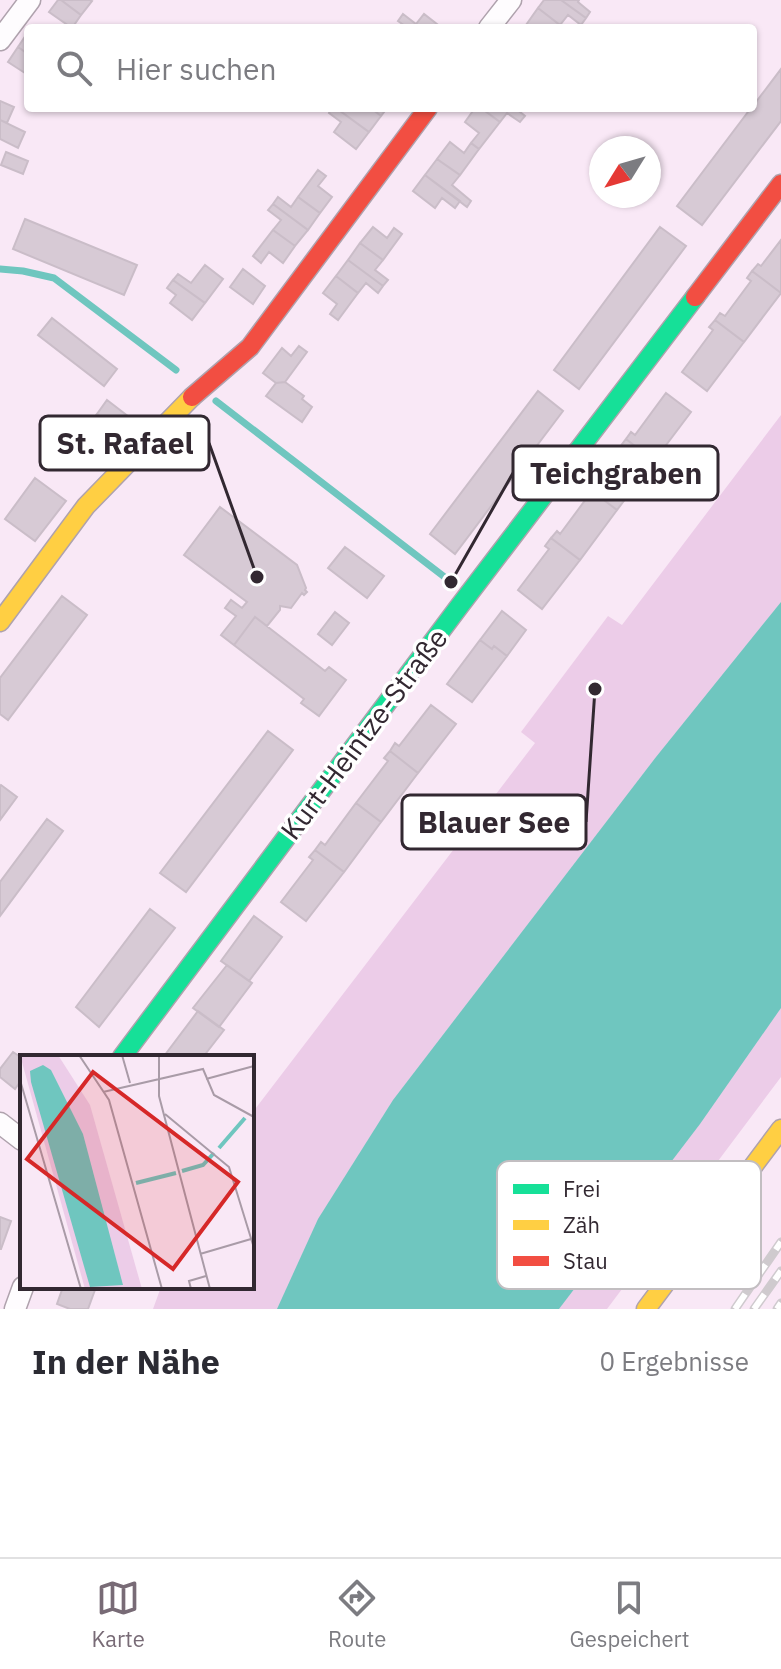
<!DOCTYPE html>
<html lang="de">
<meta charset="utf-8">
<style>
body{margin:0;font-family:"IBM Plex Sans",sans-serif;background:#f2f2f3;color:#2b2b33}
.compass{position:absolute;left:589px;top:136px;width:72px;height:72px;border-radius:50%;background:#fff;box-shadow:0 2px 6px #0004;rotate:233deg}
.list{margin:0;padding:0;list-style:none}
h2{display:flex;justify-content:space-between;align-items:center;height:104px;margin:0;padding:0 32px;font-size:34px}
h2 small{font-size:26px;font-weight:400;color:#7c7c81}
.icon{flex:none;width:44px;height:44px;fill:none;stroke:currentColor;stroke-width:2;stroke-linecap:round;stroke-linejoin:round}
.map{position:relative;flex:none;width:781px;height:1309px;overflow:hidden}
.search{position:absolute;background:#fff;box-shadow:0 2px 6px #0004;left:24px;right:24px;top:24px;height:88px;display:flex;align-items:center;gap:20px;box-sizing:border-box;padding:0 28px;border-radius:8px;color:#7c7c81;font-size:30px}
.sheet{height:248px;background:#fff}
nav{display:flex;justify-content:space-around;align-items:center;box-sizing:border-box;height:112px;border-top:2px solid #e1e1e2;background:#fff;font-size:22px;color:#7c7c81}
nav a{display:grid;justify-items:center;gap:4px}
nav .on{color:#786b76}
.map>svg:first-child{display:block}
</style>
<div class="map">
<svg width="781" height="1309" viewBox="0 0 781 1309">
<rect width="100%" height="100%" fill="#f9e8f6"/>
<path fill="#eccce8" d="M781 415V1077L607 1309H153L161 1287H252V1113L535 743 521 732 608 616 622 625Z"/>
<path fill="#6fc6bf" d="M781 602V1008L700 1124 559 1309H277L318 1219 393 1100 656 757Z"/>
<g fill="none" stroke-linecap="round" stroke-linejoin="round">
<path stroke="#6fc6bf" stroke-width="7" d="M0 269 23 271 54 278 176 370
M216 401 451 582"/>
</g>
<path fill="#d7cad5" stroke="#cabdc8" stroke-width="2" d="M58 0H61L81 15 72 28 49 12Z
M61 0H90L92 1 81 15Z
M544 0H561L586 18 581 25 568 15 560 25 538 8Z
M561 0H579L578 2 590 12 586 18Z
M538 8 560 25 558 28H530L526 25Z
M403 14 416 24 424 14 442 28H408L398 21Z
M28 32V54L18 47Z
M18 47 28 54V75L8 62Z
M781 69V121L702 225 677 206 751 108H753V106Z
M0 101 14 107 7 123 0 120Z
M332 108H336L369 132 356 149 334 132 341 122 329 113Z
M336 108H371L381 116 369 132Z
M371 108H387L381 116Z
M475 108H481L500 122 479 149 471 143 479 133 465 122Z
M481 108H515L525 116 520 122 507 113 500 122Z
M0 120 25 132 18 148 0 139Z
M450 142 464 153 471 143 479 149 460 175 437 159Z
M6 152 28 161 23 174 1 165Z
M437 159 460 175 452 185 471 201 467 207 425 175Z
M318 170 326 176 318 186 332 197 320 213 298 197Z
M425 175 460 201 455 208 442 198 435 208 413 191Z
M278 197 291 207 298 197 320 213 308 230 273 204Z
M273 204 308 230 295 246 273 230 281 220 268 210Z
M25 219 137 265 124 295 13 249Z
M373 227 387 238 394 228 402 234 383 260 360 243Z
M660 227 686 246 579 389 554 370Z
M273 230 295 246 283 263 269 252 261 263 253 256Z
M781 240V293L752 271 758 264 761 266Z
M360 243 383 260 375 270 388 280 383 286 348 260Z
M348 260 383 286 378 293 366 283 358 293 336 276Z
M205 265 223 279 205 303 173 280 178 274 191 283Z
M243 269 265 286 253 304 230 287Z
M752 271 781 293 744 342 715 320 720 313 725 316 751 281 747 278Z
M336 276 358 293 338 320 330 314 337 304 323 293Z
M173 280 205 303 192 320 170 303 176 295 167 288Z
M52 318 117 369 104 386 38 335Z
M715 320 744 342 707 391 682 372 713 330 709 327Z
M299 346 307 352 285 382 276 383 263 373 282 348 291 356Z
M285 382 304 396 302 399 312 407 302 422 266 396 276 383Z
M538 391 563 411 455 554 430 534Z
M666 393 691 412 654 461 626 439 631 432 635 435Z
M107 400 129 417 119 431 97 414Z
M97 414 119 431 107 447 84 430Z
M626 439 654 461 617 510 592 491 624 449 620 447Z
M35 478 66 501 35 541 5 519Z
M592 491 617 510 580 560 551 538 557 531 560 534Z
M220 507 297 565 306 588 305 590 307 592 304 595 302 593 291 608 280 606V610L267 626 255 617 234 645 221 635 236 616 225 608 231 600 242 608 247 602 184 555Z
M551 538 580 560 542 609 518 590 549 549 545 546Z
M345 547 384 576 367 598 328 568Z
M62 596 87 615 8 720 0 714V678Z
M502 611 526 630 507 656 494 646 492 649 480 640Z
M335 612 349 623 332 645 318 634Z
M255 617 325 671 329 667 346 680 319 716 301 703 304 699 234 645Z
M480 640 492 649 494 646 507 656 472 702 447 684Z
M431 705 456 724 418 773 390 751 395 743 399 746Z
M268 731 293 750 186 892 160 873Z
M390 751 418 773 381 822 356 803 388 761 384 758Z
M1 785 17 797 0 820V786Z
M356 803 381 822 344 872 315 850 321 842 325 845Z
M47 819 63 831 0 916V882Z
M315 850 344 872 306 921 281 902 313 860 309 857Z
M150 909 175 928 99 1027 76 1007Z
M254 916 282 937 249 981 221 961Z
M227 965 252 983 219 1027 193 1008Z
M198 1011 224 1030 203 1057H167L165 1055Z
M13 1052 22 1058V1079L15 1089 0 1077V1069Z
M0 1217 11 1221 1 1249H0Z
M63 1287H96L88 1309H70L57 1304Z"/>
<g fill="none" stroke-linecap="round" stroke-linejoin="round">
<g stroke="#afa2ad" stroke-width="23">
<path id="street" d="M489 28 511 0
M0 40 30 0
M0 1123 22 1140
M15 1309 23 1287"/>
</g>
<g stroke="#afa2ad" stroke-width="21">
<path id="fast" d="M122 1057 458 608 695 297"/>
</g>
<g stroke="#afa2ad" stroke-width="21">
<path id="slow" d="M0 622 86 506 192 397
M646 1309 781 1129"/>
</g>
<g stroke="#afa2ad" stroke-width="21">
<path id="jam" d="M695 297 781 184
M192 397 250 347 428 108"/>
</g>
<use href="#street" stroke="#fefcfe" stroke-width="20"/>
<use href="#fast" stroke="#16e098" stroke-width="18"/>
<use href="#slow" stroke="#ffcf43" stroke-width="18"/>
<use href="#jam" stroke="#f24e42" stroke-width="18"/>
<g stroke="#cfcace" stroke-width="9">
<path id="rail" d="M735 1309 781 1242
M754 1309 781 1271
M777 1309 781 1303"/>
</g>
<use href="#rail" stroke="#fff" stroke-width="6" stroke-dasharray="18" stroke-linecap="butt"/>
</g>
<g text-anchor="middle" stroke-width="7" stroke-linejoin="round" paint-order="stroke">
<g font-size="28" fill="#322831" stroke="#fff">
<text transform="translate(364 734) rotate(-53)" y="10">Kurt-Heintze-Straße</text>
</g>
</g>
<g transform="translate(20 1055)">
<rect width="234" height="234" fill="#f9e8f6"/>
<path d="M0 0H38L70 50 122 234H65Z" fill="#eccce8"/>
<path d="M23 10 31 15 63 79 103 230 70 232 11 27 10 16Z" fill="#6fc6bf"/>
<path fill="none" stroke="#6fc6bf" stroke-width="4" d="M199 93 225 63M162 116 183 110 194 98M116 128 156 118"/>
<path fill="none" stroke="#a99ba7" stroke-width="2" d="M59 0 89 45 142 234M102 0 110 28M139 0V41L190 234M186 24 234 11M0 25 61 234M83 37 183 14 194 40 234 62M145 59 209 112 234 193M180 199 231 184M171 234 169 226 186 221"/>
<path fill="#d62828" fill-opacity="0.15" stroke="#d62828" stroke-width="4" d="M73 17 218 127 153 214 7 104Z"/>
<rect width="234" height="234" fill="none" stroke="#322831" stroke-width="4"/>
</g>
<rect x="497" y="1161" width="264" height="128" rx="12" fill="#fff" stroke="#c2bec1" stroke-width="2"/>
<rect x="513" y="1184" width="36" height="10" fill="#16e098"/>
<rect x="513" y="1220" width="36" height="10" fill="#ffcf43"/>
<rect x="513" y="1256" width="36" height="10" fill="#f24e42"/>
<g font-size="22" fill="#322831">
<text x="563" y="1197">Frei</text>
<text x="563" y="1233">Zäh</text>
<text x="563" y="1269">Stau</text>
</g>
<path fill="none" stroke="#322831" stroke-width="3" d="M257 577L209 443M451 582L513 473M595 689L586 822"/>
<g fill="#322831" stroke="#fff" stroke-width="3">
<circle cx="257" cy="577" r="8"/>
<circle cx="451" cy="582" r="8"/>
<circle cx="595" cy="689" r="8"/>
</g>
<g fill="#fff" stroke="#322831" stroke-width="3">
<rect x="40" y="416" width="169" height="54" rx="8"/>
<rect x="513" y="446" width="205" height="54" rx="8"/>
<rect x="402" y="795" width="184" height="54" rx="8"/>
</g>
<g font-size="30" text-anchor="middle" font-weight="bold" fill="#322831">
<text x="125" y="454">St. Rafael</text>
<text x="616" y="484">Teichgraben</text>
<text x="494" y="833">Blauer See</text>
</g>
</svg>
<svg class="compass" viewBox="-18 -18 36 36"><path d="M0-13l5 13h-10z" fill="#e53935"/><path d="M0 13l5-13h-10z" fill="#7c7c81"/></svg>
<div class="search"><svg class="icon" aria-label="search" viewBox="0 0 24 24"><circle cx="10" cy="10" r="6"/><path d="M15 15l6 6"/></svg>Hier suchen</div>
</div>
<section class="sheet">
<h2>In der Nähe<small>0 Ergebnisse</small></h2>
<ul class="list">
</ul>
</section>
<nav>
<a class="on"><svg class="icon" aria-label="map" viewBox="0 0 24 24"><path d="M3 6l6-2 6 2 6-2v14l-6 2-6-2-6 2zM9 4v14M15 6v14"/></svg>Karte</a>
<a><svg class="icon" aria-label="directions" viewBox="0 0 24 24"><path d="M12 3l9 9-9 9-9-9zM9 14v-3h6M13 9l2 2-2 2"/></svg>Route</a>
<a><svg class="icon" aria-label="saved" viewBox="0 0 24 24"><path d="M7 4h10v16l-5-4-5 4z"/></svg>Gespeichert</a>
</nav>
